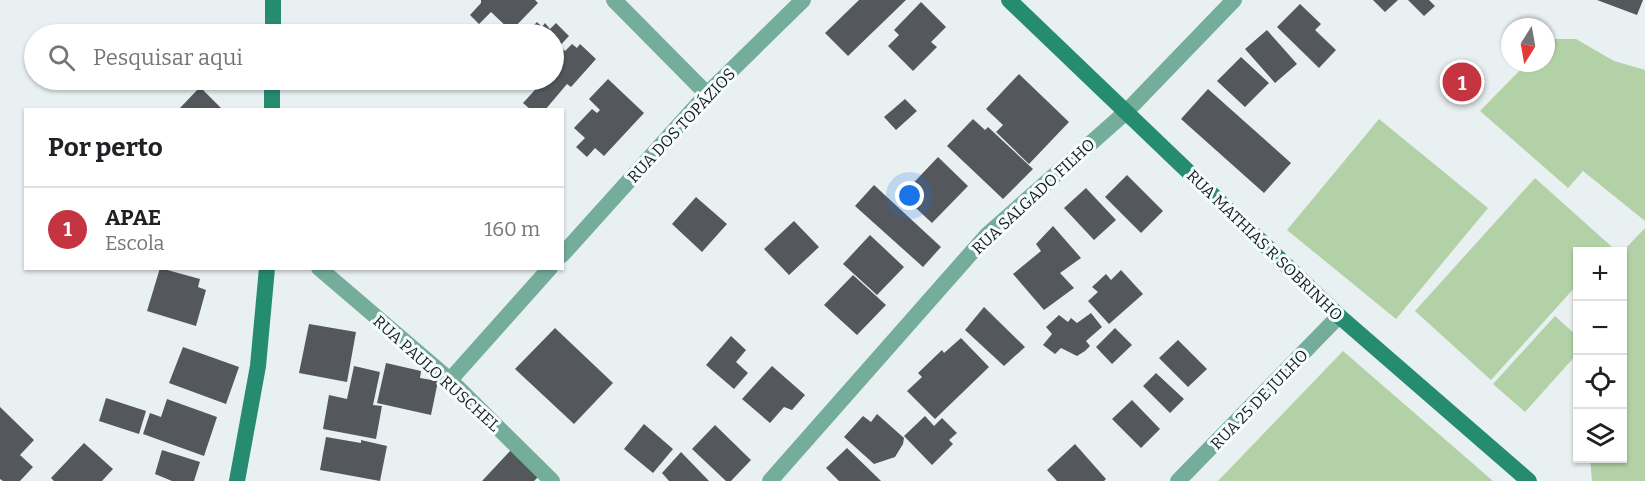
<!DOCTYPE html>
<html lang="pt">
<meta charset="utf-8">
<style>
body{margin:0;font-family:Bitter,serif;background:#f6f6f6;color:#202124}
.controls{position:absolute;right:18px;bottom:18px;display:grid;overflow:hidden;border-radius:0px;box-shadow:0 2px 4px #0004}
.controls button{width:54px;height:54px;display:grid;place-items:center;padding:0;border:0;border-bottom:2px solid #e0e0e0;background:#fff;color:#202124;font:30px sans-serif}
.compass{position:absolute;left:1501px;top:18px;width:54px;height:54px;border-radius:50%;background:#fff;box-shadow:0 2px 4px #0004;rotate:191deg}
.you{position:absolute;left:910px;top:196px;width:21px;height:21px;margin:-15px;border:4px solid #fff;border-radius:50%;background:#1a73e8;box-shadow:0 0 0 9px #1a73e833}
.badge{display:grid;place-items:center;width:39px;height:39px;border-radius:50%;background:#c43441;color:#fff;font-size:20px;font-weight:700}
.pin{position:absolute;translate:-50% -50%;border:3px solid #fff;box-shadow:0 2px 6px #0006}
.list{margin:0;padding:0;list-style:none}
h2{display:flex;justify-content:space-between;align-items:center;height:78px;margin:0;padding:0 24px;font-size:26px}
h2 small{font-size:20px;font-weight:400;color:#757577}
.list li{display:grid;grid-template-columns:39px 1fr auto;gap:18px;align-items:center;box-sizing:border-box;height:84px;padding:0 24px;border-top:2px solid #e0e0e0}
.list b{display:block;font-size:22px;white-space:nowrap}
.list p{margin:0;font-size:20px;white-space:nowrap;color:#757577}
.list em{font-size:20px;font-style:normal;color:#757577}
.icon{flex:none;width:33px;height:33px;fill:none;stroke:currentColor;stroke-width:2;stroke-linecap:round;stroke-linejoin:round}
.map{position:relative;flex:none;width:1645px;height:481px;overflow:hidden}
.search{position:absolute;background:#fff;box-shadow:0 2px 4px #0004;left:24px;top:24px;width:540px;height:66px;display:flex;align-items:center;gap:15px;box-sizing:border-box;padding:0 21px;border-radius:33px;color:#757577;font-size:22px}
.panel{position:absolute;background:#fff;box-shadow:0 2px 4px #0004;left:24px;top:108px;width:540px;height:162px;border-radius:0px}
.map>svg:first-child{display:block}
</style>
<div class="map">
<svg width="1645" height="481" viewBox="0 0 1645 481">
<rect width="100%" height="100%" fill="#e9f0f1"/>
<path fill="#b3d1a6" d="M1554 39H1576L1614 61 1645 70V221L1583 171 1568 188 1480 111 1527 63H1546V46Z
M1379 119 1488 208 1396 319 1287 230Z
M1535 178 1612 247 1608 251 1578 252 1577 285 1491 380 1415 311Z
M1645 228V481H1592L1590 459 1622 458V252Z
M1555 316 1577 336V354L1525 412 1493 384Z
M1343 351 1493 481H1218Z"/>
<path fill="#54585c" d="M481 0H535L538 3 511 31 491 12 479 24 470 15 481 3Z
M859 0H906L848 56 825 33Z
M1373 0H1398L1385 12Z
M1408 0H1429L1435 6 1424 16Z
M1597 0H1643L1637 15Z
M921 2 946 27 931 42 937 47 913 71 888 46 899 35 894 30Z
M1300 4 1321 24 1315 30 1336 50 1319 68 1277 27Z
M537 22 542 27 545 23 550 29 556 23 569 36 554 52V34H520L517 32 524 25 529 30Z
M1267 30 1297 64 1275 83 1245 49Z
M572 44 577 48 580 44 596 59 571 87 567 84 545 110H531L523 103 544 80H554V68L556 66 554 64V58L562 48 565 51Z
M1241 57 1269 83 1245 107 1217 81Z
M1019 74 1069 122 1029 164 996 132 1003 125 986 109Z
M608 79 644 113 604 156 595 148 587 157 576 147 585 138 574 128 592 109 597 113 600 110 589 99Z
M303 80H370V88L303 85Z
M200 87 223 110H182L180 108Z
M1208 89 1291 163 1264 193 1181 119Z
M905 99 917 111 896 130 884 117Z
M973 119 985 130 988 127 1033 169 1003 199 947 146Z
M938 157 968 186 932 223 902 195Z
M1127 175 1163 211 1141 233 1105 197Z
M874 185 941 247 923 267 855 206Z
M1086 188 1116 220 1094 240 1064 208Z
M696 197 727 224 702 252 672 224Z
M794 221 819 247 789 275 764 249Z
M1053 226 1081 258 1060 273 1074 288 1044 310 1013 274 1041 251 1036 244Z
M870 235 904 267 877 295 843 264Z
M160 268 200 279 198 287 206 290 196 326 147 311Z
M1121 270 1143 294 1109 324 1088 301 1098 292 1092 287 1106 274 1111 280Z
M853 275 886 305 857 335 824 305Z
M984 307 1025 347 1004 366 965 330Z
M1091 313 1102 327 1086 341 1090 346 1085 351 1077 356 1061 348 1055 354 1043 345 1052 334 1046 327 1059 315 1068 322 1071 318 1077 323Z
M309 324 356 332 347 382 299 373Z
M555 328 613 383 574 424 515 369Z
M1115 328 1132 345 1112 364 1096 347Z
M731 336 746 350 736 362 748 373 734 389 706 365Z
M961 338 989 367 935 419 907 391 922 377 918 373 942 350 944 353Z
M1178 340 1207 369 1188 387 1159 358Z
M183 347 239 367 226 404 169 383Z
M386 363 421 371 420 378 438 381 431 415 377 403Z
M354 366 380 372 373 405 382 406 376 439 323 429 329 395 347 399Z
M772 366 805 395 792 410 784 407 770 423 742 399Z
M1156 373 1184 399 1170 413 1143 386Z
M106 398 146 411 139 434 99 421Z
M167 399 217 417 204 456 143 434 150 413 161 417Z
M1132 400 1160 429 1141 448 1112 419Z
M0 407 34 440 20 455 33 467 20 481H3L0 479Z
M877 414 904 438 903 444 895 457 874 464 844 437 863 416 871 422Z
M925 416 934 426 942 418 957 433 949 440 953 444 932 465 904 436Z
M644 424 673 449 653 473 624 449Z
M715 425 751 460 731 481H726L692 449Z
M326 437 361 443V440L387 446 380 481 320 470Z
M84 443 113 469 102 481H54L51 478Z
M1075 444 1106 479 1104 481H1057L1047 470Z
M847 448 881 481H839L826 468Z
M162 450 200 462 194 481H172L155 474Z
M511 450 539 476 534 481H482Z
M681 452 709 481H669L662 473Z"/>
<g fill="none" stroke-linecap="round" stroke-linejoin="round">
<path stroke="#74ad99" stroke-width="16" d="M614 0 707 94
M562 255 707 94 803 0
M319 268 450 380 552 481
M450 380 550 268
M770 481 987 235 1126 112 1234 0
M1178 481 1339 316"/>
<path stroke="#258c71" stroke-width="16" d="M1009 0 1339 316 1529 481
M273 34V0
M272 110V80
M237 481 258 366 267 268"/>
</g>
<g text-anchor="middle" stroke-width="6" stroke-linejoin="round" paint-order="stroke">
<g font-size="16" fill="#191c1c" stroke="#f6fdfe">
<text transform="translate(681 125) rotate(-47)" y="6">RUA DOS TOPÁZIOS</text>
<text transform="translate(1033 196) rotate(-43)" y="6">RUA SALGADO FILHO</text>
<text transform="translate(1265 245) rotate(44)" y="6">RUA MATHIAS R SOBRINHO</text>
<text transform="translate(437 373) rotate(42)" y="6">RUA PAULO RUSCHEL</text>
<text transform="translate(1259 399) rotate(-46)" y="6">RUA 25 DE JULHO</text>
</g>
</g>
</svg>
<div class="controls">
<button>+</button>
<button>−</button>
<button><svg class="icon" aria-label="locate" viewBox="0 0 24 24"><circle cx="12" cy="12" r="6"/><path d="M12 2v4M12 18v4M2 12h4M18 12h4"/></svg></button>
<button><svg class="icon" aria-label="layers" viewBox="0 0 24 24"><path d="M12 4l9 5-9 5-9-5zM3 14l9 5 9-5"/></svg></button>
</div>
<svg class="compass" viewBox="-18 -18 36 36"><path d="M0-13l5 13h-10z" fill="#e53935"/><path d="M0 13l5-13h-10z" fill="#757577"/></svg>
<div class="you"></div>
<div class="pin badge" style="left:1462px;top:82px">1</div>
<div class="search"><svg class="icon" aria-label="search" viewBox="0 0 24 24"><circle cx="10" cy="10" r="6"/><path d="M15 15l6 6"/></svg>Pesquisar aqui</div>
<section class="panel">
<h2>Por perto<small></small></h2>
<ul class="list">
<li><span class="badge">1</span><div><b>APAE</b><p>Escola</p></div><em>160 m</em></li>
</ul>
</section>
</div>
